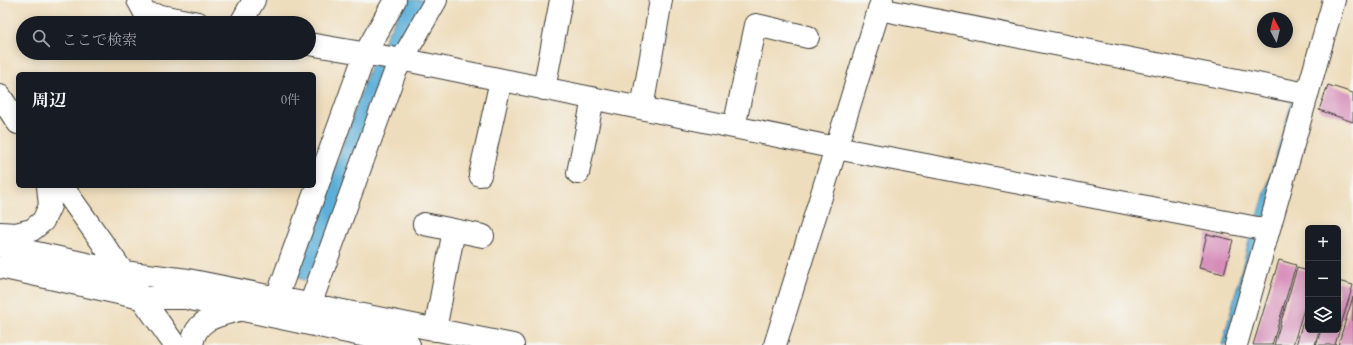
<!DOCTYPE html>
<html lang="ja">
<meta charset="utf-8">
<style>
body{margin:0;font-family:"EB Garamond","Noto Serif JP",serif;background:#20242c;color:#f1f3f6}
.controls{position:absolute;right:12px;bottom:12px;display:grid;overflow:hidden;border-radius:6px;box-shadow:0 2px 10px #0003}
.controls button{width:36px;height:36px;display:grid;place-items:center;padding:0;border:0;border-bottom:1px solid #363941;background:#171b24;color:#f1f3f6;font:20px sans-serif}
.compass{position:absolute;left:1257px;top:12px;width:36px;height:36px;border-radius:50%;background:#171b24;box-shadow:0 2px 10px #0003;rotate:353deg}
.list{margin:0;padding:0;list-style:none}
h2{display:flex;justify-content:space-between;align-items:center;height:52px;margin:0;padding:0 16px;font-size:17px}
h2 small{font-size:13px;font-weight:400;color:#9ea1a6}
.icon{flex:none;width:22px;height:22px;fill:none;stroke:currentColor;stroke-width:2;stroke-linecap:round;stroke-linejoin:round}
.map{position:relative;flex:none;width:1353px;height:345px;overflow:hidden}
.search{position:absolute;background:#171b24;box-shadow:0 2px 10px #0003;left:16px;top:16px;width:300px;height:44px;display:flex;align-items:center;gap:10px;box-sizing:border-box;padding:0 14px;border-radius:22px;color:#9ea1a6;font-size:15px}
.panel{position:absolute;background:#171b24;box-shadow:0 2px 10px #0003;left:16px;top:72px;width:300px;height:116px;border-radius:6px}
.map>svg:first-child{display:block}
</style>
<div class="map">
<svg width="1353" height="345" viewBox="0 0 1353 345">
<rect width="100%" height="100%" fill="#f6f6f2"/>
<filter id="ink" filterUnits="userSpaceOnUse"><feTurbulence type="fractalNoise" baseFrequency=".025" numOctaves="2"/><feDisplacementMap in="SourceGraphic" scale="8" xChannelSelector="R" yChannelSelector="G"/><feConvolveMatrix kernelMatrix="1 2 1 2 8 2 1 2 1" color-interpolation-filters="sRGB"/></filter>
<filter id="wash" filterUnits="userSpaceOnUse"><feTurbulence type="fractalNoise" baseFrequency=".012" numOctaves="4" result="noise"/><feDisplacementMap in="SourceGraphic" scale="16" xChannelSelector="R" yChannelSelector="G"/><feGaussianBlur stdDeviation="0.9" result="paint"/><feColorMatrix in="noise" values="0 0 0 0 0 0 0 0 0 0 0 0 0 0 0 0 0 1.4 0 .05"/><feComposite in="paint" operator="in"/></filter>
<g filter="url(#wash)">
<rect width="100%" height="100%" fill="#eeddbc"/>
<path fill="#5cafd8" stroke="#3c667a" d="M406 0H426L309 282 296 277 371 64Z
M1294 94 1304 97 1266 226 1256 223Z
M1250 237 1262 240 1232 345H1222Z"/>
<g id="blocks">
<path fill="#d58cb8" d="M1328 85 1353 93V122L1319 110Z
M1207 234 1233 240 1224 274 1199 268Z
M1279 260 1296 265 1272 345H1253Z
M1297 268 1308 271V296L1293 345H1274Z
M1338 281 1353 285 1335 345H1316L1321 330H1338Z
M1353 297V345H1338Z
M1308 305V330H1319L1315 345H1296Z"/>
</g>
</g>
<g filter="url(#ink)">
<use href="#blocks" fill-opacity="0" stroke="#3c3934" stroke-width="1"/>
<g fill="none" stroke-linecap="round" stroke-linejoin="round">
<g stroke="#3c3934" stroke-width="24">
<path id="minor" d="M138 0 145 13 198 23
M879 9 1307 94
M241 23 254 0
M309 44 415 62 836 148 1268 230
M544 89 561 0
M642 108 661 0
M734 127 756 25 808 37
M578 173 593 99
M480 175 501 80
M424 224 483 236
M123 272 188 280 513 345
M277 297 365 54 395 0
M141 298H186L409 345
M310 305 395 72 436 0
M435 330 454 230
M775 345 882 0
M1236 345 1334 0"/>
</g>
<g stroke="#3c3934" stroke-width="24">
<path id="major" d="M0 96 18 123
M62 186 175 345
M0 233 16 234 32 230 43 221 50 206 48 186
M0 245 123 272
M0 267 141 298
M192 345C195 317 221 315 243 309"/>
</g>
<use href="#minor" stroke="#fff" stroke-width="22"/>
<use href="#major" stroke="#fff" stroke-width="22"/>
</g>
</g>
</svg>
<div class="controls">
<button>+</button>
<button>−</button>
<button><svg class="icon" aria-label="layers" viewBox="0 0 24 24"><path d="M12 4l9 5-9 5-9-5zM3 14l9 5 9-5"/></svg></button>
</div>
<svg class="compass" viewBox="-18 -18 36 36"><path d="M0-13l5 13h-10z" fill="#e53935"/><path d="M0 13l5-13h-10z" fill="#9ea1a6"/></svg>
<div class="search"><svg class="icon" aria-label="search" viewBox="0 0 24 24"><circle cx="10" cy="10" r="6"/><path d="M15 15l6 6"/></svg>ここで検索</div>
<section class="panel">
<h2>周辺<small>0件</small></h2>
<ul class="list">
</ul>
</section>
</div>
